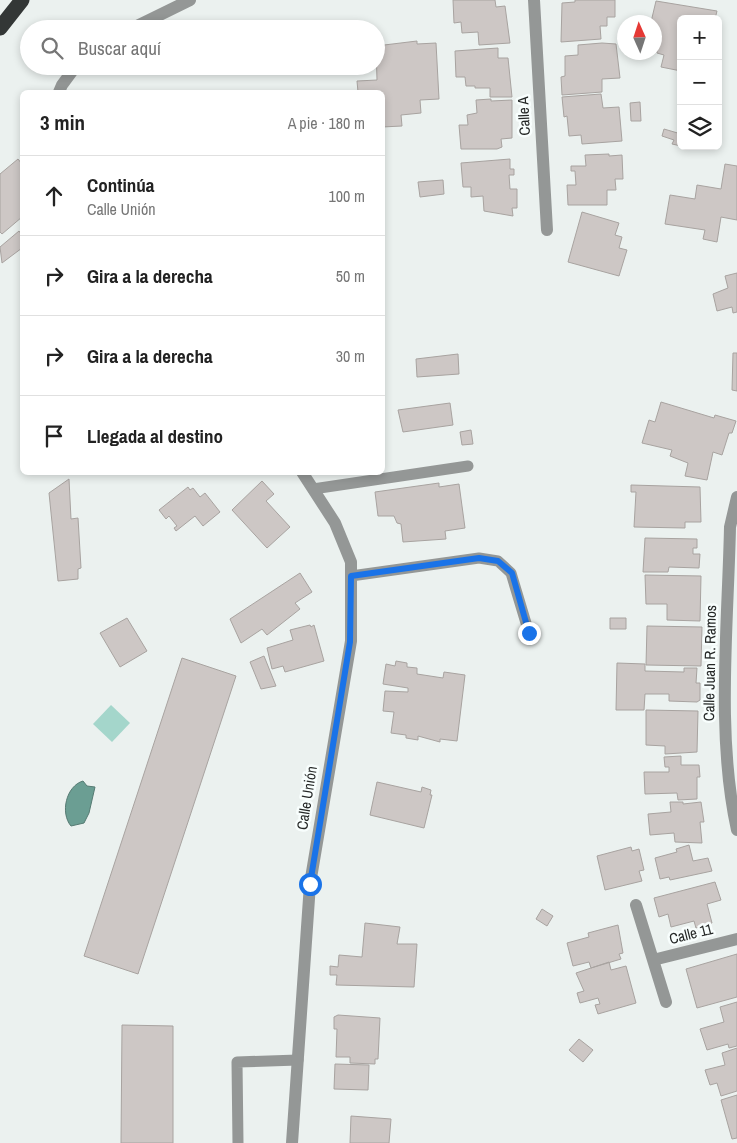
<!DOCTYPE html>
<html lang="es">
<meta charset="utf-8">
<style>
body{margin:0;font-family:"Archivo Narrow",sans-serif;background:#f6f6f6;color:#222}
.controls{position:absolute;right:15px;top:15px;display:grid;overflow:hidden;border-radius:8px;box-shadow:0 2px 8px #0003}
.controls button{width:45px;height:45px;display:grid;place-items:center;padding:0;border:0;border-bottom:1px solid #e0e0e0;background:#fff;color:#222;font:25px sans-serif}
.compass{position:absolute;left:617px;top:15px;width:45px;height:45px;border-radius:50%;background:#fff;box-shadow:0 2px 8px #0003;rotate:357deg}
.stop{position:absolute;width:15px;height:15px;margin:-11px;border:4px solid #1a73e8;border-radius:50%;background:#fff}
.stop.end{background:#1a73e8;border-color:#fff;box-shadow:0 1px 5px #0008}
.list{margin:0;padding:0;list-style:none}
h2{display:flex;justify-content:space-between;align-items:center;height:65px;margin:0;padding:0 20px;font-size:21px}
h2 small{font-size:16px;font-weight:400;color:#767676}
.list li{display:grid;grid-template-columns:32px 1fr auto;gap:15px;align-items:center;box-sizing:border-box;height:80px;padding:0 20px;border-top:1px solid #e0e0e0}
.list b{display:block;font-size:19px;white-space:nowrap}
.list p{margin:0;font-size:16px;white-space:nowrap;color:#767676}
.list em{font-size:16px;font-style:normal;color:#767676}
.icon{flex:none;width:28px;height:28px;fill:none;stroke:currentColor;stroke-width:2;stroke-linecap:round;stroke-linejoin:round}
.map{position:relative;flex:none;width:737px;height:1143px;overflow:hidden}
.search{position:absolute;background:#fff;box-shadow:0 2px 8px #0003;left:20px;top:20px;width:365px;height:55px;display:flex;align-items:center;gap:12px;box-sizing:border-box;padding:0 18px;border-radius:28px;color:#767676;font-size:19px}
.panel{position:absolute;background:#fff;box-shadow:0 2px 8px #0003;left:20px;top:90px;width:365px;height:385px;border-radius:8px}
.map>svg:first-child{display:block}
</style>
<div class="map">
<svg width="737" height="1143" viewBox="0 0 737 1143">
<rect width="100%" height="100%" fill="#ebf1ef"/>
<path fill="#a4d6cb" d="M111 705 130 723 112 742 93 724Z"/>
<path fill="#6b9e93" stroke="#567b73" d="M83 781 87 786 95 787 89 813 84 823 71 826C60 813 66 786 83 781Z"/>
<path fill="#cdc7c5" stroke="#a8a3a0" d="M453 0H495L496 7 505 6 510 43 479 45 478 32 462 33 461 22 454 23Z
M575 0H615V17H607V26H600L601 39 561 42 562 3 575 2Z
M656 1 717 11 715 19H681V71L661 67 664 55 657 53 654 22H651Z
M417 41V44L436 43 439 99 420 100 421 113 401 115 402 126 382 127V92H358L357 81 377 80 376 46Z
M602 43 616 44 620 78 602 79V92L562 95 561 77 565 76V56L578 55V45Z
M498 48V58H508L512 97H490V88H475V86H466L465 77H456L455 51Z
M601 94 603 108 619 107 622 141 582 144 581 135 569 136 567 116 564 117 562 97Z
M491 99V101L512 100V138L501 139 502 147 497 149H461L459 125H468L467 115 477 113 476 100Z
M640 102 641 121H631L630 103Z
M664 129 681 134V146L672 144 674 140 662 136Z
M609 154V156L622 155 623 179H615L616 190H607V205H568L567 185H576L575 171H571V166H586L585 155Z
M18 159 22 164V217L2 234 0 232V174Z
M510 159V169H514V175H509L510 189H517V208H512L513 216 484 211 483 196 471 197V187H463L461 163Z
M725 164 737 166V220L721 217 717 242 703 239 705 230 665 224 670 195 695 199 697 185 721 189Z
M443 180 444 194 420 197 418 182Z
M582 212 619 223 615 235 622 237 619 248 627 250 619 276 568 262Z
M19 231 22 235V248L2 263 0 247Z
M737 273V312L733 313 732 307 717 311 713 294 728 288 725 276Z
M733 353H737V391L732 390Z
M458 354 459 374 417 377 416 359Z
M661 402 714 418 715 415 736 421 732 433H729L722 455 713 452 707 480 685 476 688 463 670 456 672 450 642 443 649 420 655 422Z
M450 403 453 425 403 432 398 410Z
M471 430 473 444 462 445 460 432Z
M69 479 71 519 78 518 81 568 78 569V579L58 581 49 493Z
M262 481 274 494 266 501 290 527 267 548 232 510Z
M439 483V487L459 484 465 528 445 531 446 539 403 542 401 524 397 523 394 516H378L375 492Z
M631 485 700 487 701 522H685V528L634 527 636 492H631Z
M188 487 190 490 193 488 200 497 205 493 220 512 203 526 195 516 176 531 174 528 177 526 169 516 166 519 159 510Z
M645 538 697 539V548H693V554H700L699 568 669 567 668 572H643Z
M300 573 312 592 295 603 300 609 267 635 262 629 241 643 230 619Z
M645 575 701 576 700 621 667 620V604H646Z
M127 618 147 651 120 667 100 633Z
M610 618H626V629H610Z
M310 625 311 627 314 625 324 661 285 672 283 666 272 669 267 648 293 640 290 630Z
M647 626 702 627 701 666 646 665Z
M264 656 276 686 261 689 250 662Z
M182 658 236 676 138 974 84 956Z
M396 661 407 663V667L417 668V674L443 678 444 672 465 675 457 741 440 739V742L418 736V740L406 738V735L391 733 394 712 383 711 385 691 408 692V688L383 684 386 664 395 666Z
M617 663 645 664V671L684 672V668H697L696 683H700V700L697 702 669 701V694H645L644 710H616Z
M646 710 698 711 697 752 665 754V746L646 745Z
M681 756V765H699L700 777H697V799L678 800 677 793 645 794 644 772H669V767H665L664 757Z
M377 782 421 792 422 787 431 790 430 795H432L424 828 370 815Z
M670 802H683V804L701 802 704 822H700L702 843 675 842 674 833 650 835 648 814 671 812Z
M689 845 693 861 708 858 712 871 670 880 669 877 660 879 655 858 677 852 676 849Z
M631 847 632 851 639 849 644 870 639 871 642 881 605 890 597 856Z
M715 882 721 900 707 904 712 923 696 928 694 921 671 927 668 914 659 917 654 898Z
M542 909 553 916 547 926 536 919Z
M365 923 400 927 397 944H417L414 987 336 985 337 975H330V966L338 967 339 955 362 957Z
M618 925 623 953 619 954 621 959 591 968 589 962 573 966 567 943 589 937 588 933Z
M737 954V997L697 1008 686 969Z
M609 962 611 970 626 966 636 1003 598 1014 595 1005 600 1004 598 998 580 1003 577 993 584 991 576 973Z
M737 1002V1046L729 1048 728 1044 707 1050 700 1029 724 1022 720 1007Z
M338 1015 380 1018 378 1059H375V1064L350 1063V1057H336L337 1029H334V1017Z
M122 1025 173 1026V1143H121Z
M579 1039 593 1050 583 1062 569 1050Z
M737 1048V1091L721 1096 717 1083 710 1085 705 1070 725 1065 722 1053Z
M335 1064 369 1065 368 1090 334 1089Z
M737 1095V1138L732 1139 721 1100Z
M351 1116 391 1119 389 1143H350Z"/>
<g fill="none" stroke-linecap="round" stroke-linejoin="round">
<path stroke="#949796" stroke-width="11" d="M313 489 468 466
M351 576 479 558 498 561 511 573 529 633
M238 1143 237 1062 298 1060"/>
<path stroke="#949796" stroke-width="12" d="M534 0 547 230
M131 29 190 0
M59 92 62 85 76 66
M737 497 730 527C728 625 716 735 737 830
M636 905 666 1002
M653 960 737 939
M292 1143 310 884 351 641V562L335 523 302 472"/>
<path stroke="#333736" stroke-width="15" d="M0 28 22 0"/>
</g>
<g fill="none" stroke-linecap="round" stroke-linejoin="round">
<path stroke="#1a73e8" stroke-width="6" d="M310 884 350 642 351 576 479 558 498 561 512 573 529 633"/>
</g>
<g text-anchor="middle" stroke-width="5" stroke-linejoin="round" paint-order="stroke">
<g font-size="15" fill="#252827" stroke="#f8fefd">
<text transform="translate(524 116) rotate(-93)" y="5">Calle A</text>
<text transform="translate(710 663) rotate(-89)" y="5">Calle Juan R. Ramos</text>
<text transform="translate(307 798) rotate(-81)" y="5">Calle Unión</text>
<text transform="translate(691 934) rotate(-14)" y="5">Calle 11</text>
</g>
</g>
</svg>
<div class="controls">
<button>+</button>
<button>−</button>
<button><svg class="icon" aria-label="layers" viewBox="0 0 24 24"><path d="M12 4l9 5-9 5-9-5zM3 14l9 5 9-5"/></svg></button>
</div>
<svg class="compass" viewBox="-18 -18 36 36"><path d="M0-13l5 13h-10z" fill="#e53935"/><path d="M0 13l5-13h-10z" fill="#767676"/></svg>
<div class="stop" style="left:310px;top:884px"></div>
<div class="stop end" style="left:529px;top:633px"></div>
<div class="search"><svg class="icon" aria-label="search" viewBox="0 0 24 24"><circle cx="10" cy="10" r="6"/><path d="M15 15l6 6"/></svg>Buscar aquí</div>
<section class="panel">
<h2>3 min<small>A pie · 180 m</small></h2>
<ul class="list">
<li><svg class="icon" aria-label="ahead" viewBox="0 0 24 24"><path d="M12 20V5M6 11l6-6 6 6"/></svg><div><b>Continúa</b><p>Calle Unión</p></div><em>100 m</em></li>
<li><svg class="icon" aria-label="right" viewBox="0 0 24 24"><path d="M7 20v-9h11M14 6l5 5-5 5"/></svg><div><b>Gira a la derecha</b></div><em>50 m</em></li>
<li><svg class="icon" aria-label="right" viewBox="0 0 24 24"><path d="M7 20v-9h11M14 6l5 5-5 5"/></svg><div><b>Gira a la derecha</b></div><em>30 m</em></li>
<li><svg class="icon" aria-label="arrive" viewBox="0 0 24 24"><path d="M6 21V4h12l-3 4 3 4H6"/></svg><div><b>Llegada al destino</b></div></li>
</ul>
</section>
</div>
